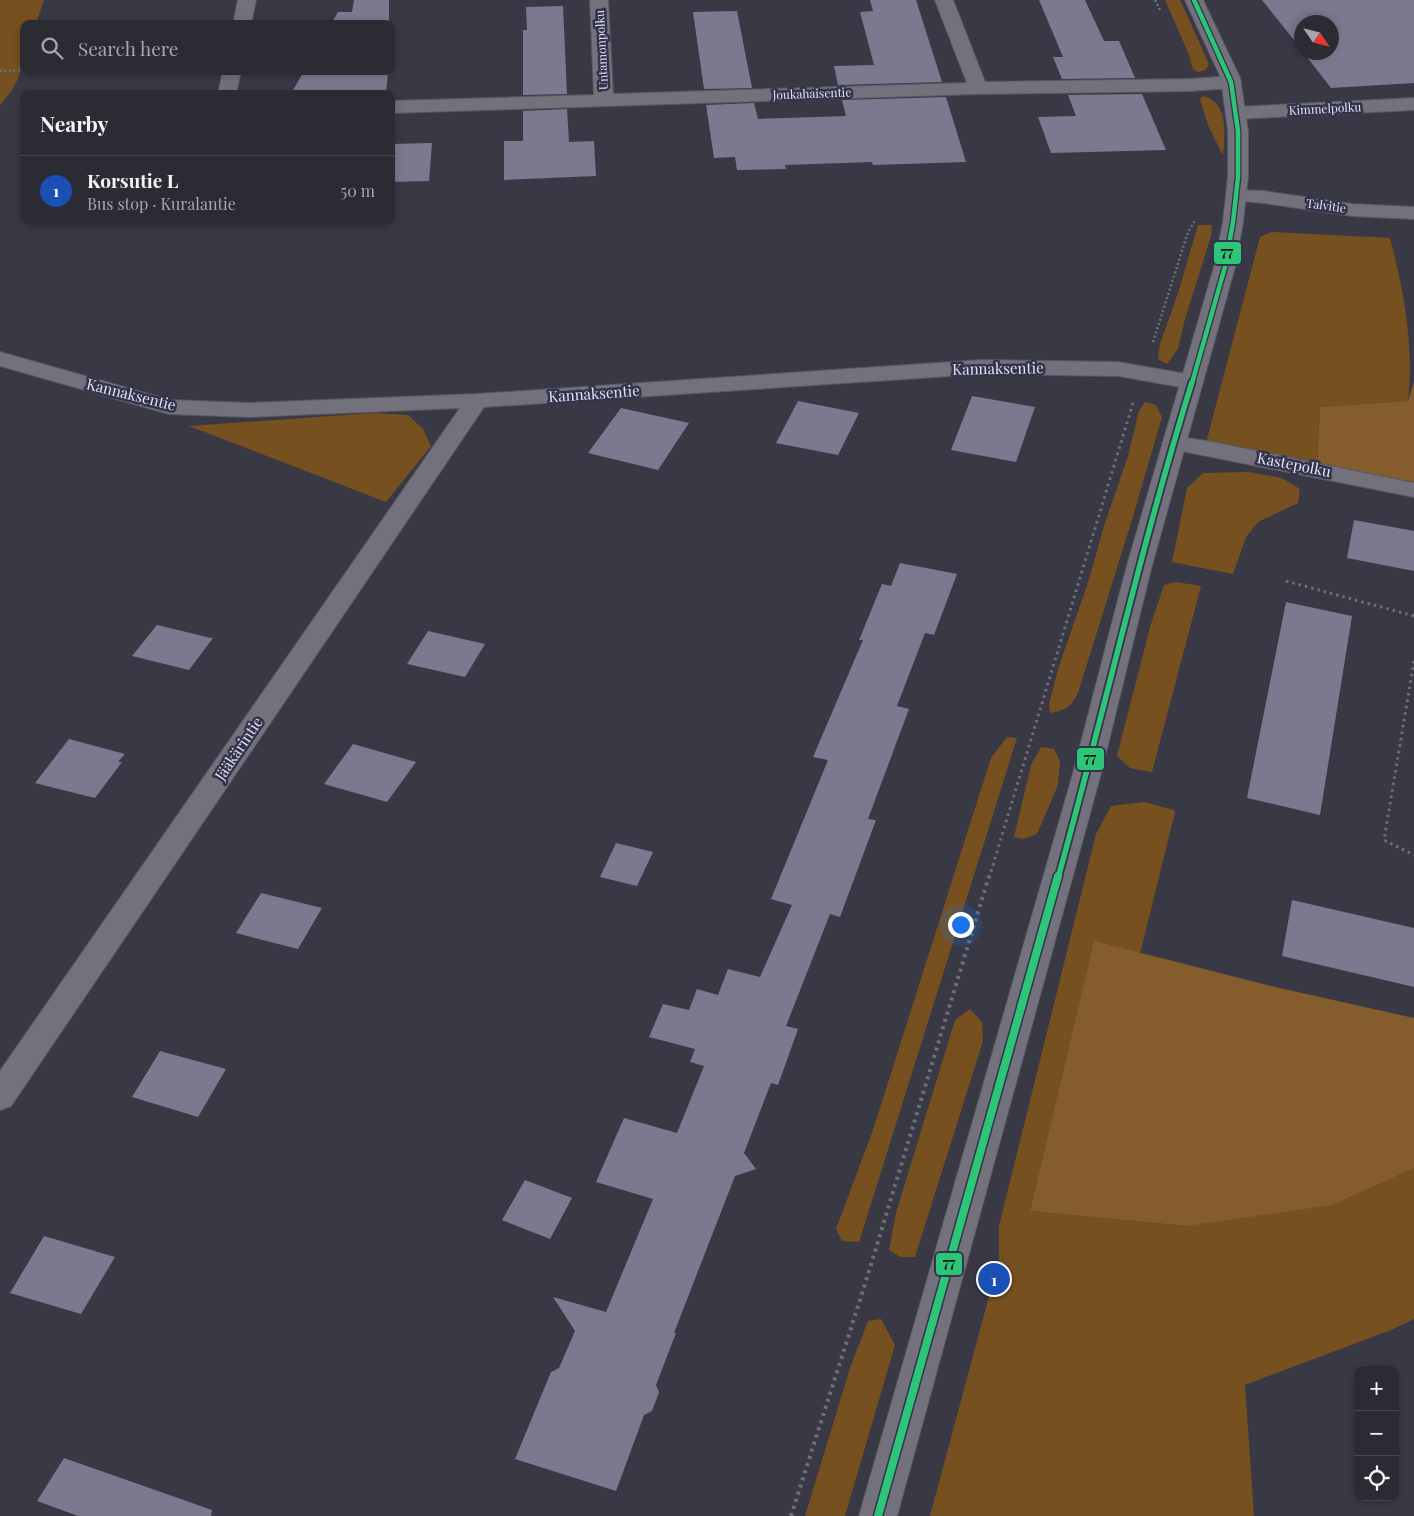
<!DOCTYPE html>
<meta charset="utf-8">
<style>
body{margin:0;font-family:"Playfair Display",serif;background:#33333c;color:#f1f3f6}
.controls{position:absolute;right:15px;bottom:15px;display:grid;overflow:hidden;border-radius:10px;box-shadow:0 2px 8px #0003}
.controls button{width:45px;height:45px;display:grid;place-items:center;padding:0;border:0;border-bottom:1px solid #47474f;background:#2b2b34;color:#f1f3f6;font:25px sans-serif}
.compass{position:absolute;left:1294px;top:15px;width:45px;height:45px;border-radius:50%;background:#2b2b34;box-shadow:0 2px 8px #0003;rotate:125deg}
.you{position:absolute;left:960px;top:924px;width:18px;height:18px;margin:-12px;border:4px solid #fff;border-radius:50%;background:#1a73e8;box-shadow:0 0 0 8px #1a73e833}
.badge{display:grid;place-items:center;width:32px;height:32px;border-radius:50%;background:#a7a7b6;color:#fff;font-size:16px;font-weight:700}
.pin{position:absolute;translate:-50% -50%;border:2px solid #fff;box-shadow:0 1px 5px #0006}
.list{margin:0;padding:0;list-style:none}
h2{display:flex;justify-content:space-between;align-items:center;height:65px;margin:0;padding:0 20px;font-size:21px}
h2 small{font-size:16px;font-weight:400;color:#a6a7ac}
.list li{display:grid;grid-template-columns:32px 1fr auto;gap:15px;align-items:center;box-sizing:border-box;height:70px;padding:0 20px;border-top:1px solid #47474f}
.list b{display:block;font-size:19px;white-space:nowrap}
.list p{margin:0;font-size:16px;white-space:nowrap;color:#a6a7ac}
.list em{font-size:16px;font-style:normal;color:#a6a7ac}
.icon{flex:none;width:28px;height:28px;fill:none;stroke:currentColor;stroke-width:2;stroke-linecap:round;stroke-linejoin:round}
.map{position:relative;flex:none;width:1414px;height:1516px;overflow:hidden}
.search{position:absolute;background:#2b2b34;box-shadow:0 2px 8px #0003;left:20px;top:20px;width:375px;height:55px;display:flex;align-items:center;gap:12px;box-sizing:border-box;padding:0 18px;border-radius:10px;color:#a6a7ac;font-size:19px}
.panel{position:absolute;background:#2b2b34;box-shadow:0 2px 8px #0003;left:20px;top:90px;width:375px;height:135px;border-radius:10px}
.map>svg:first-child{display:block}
</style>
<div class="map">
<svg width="1414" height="1516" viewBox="0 0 1414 1516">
<rect width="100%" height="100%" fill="#393946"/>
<path fill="#76501f" d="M0 0H44L36 24H24C24 58 25 79 0 105Z
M1165 0H1180L1181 2 1209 64 1206 70 1198 72 1193 69 1189 55Z
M1203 96C1229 102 1225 135 1223 156L1208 125 1200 99Z
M1198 225H1212L1211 236 1185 319 1178 349 1167 364 1158 359 1160 344 1178 293Z
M1272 232 1390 238C1404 291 1414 346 1408 401L1320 407 1317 464 1206 443 1260 237Z
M1145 402 1156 405 1162 417 1131 523 1078 693C1071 707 1066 710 1050 713L1049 704 1059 666 1088 583 1104 526 1128 456 1139 411Z
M373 413 408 415 423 429 431 446 386 502 189 426Z
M1248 472 1282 478 1300 489 1298 503 1258 522 1246 537 1233 574 1172 562 1187 488 1203 473Z
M1176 582 1201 586 1152 772 1130 768 1117 756 1150 627 1164 585Z
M1007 737 1017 738 859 1242 842 1241 836 1229 873 1130 991 758Z
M1041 747 1054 749 1060 761 1058 785 1037 834 1023 839 1014 837 1031 765Z
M1144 802 1174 810 1175 812 1140 954 1094 942 1030 1211 1186 1226 1414 1167V1319L1391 1330 1245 1385 1254 1516H930L999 1259V1226L1096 834 1111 806Z
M970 1009 982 1022 983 1041 915 1257H900L889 1250 896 1213 955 1020Z
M881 1319 895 1345 845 1516H805L850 1368 868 1321Z"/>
<path fill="#855c2c" d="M1414 382V482L1317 464 1320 407 1408 401Z
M1094 941 1275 987 1414 1018V1168L1332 1205 1186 1226 1030 1211Z"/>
<path fill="#7a798f" d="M354 0H389V24H331L338 12H352Z
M870 0H916L942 82 838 85 834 66 874 65 860 12 873 11Z
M1039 0H1085L1104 41H1119L1135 78 1062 79 1053 57H1063Z
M1262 0H1414V83L1331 88 1303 52H1332V22H1302V50Z
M563 6 567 94 523 95V30H527L526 7Z
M737 11 752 88 704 89 693 12Z
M304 71H388L386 94 292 92Z
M1142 94 1166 150 1051 153 1038 117 1076 116 1068 95Z
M946 97 966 162 873 165 872 162 785 165 786 169 737 170 735 157 714 158 706 105 754 103 758 119 846 116 842 100Z
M567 109 569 142 594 141 596 176 504 180V141H523V111Z
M432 143 429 181 391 182V144Z
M972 396 1035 407 1016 462 951 450Z
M798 401 859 413 838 455 776 443Z
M621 408 689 423 658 470 588 453Z
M1354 520 1414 531V571L1347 558Z
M900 563 957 574 934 635 925 633 897 706 909 709 868 819 876 820 840 917 830 914 786 1026 798 1029 778 1085 771 1083 744 1153 756 1169 735 1176 674 1333H676L656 1385 659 1392 652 1411 644 1415 616 1491 515 1459 551 1372 559 1368 575 1331 553 1297 606 1312 653 1199 596 1182 624 1118 677 1133 704 1066 690 1062 695 1049 649 1037 663 1004 689 1010 697 989 718 995 728 969 760 977 792 905 771 899 828 760 813 757 863 640H859L882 584 891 586Z
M1286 602 1352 616 1320 815 1247 798Z
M157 625 211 638H213L189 670 132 656Z
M428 631 485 644 465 677 407 664Z
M69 739 125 754 118 762H122L95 798 35 783Z
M353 744 416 762 387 802 324 784Z
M616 843 653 852 637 886 600 877Z
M261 893 322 908 298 949 236 933Z
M1292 900 1414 928V987L1282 956Z
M160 1051 226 1069 198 1117 132 1097Z
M525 1180 572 1198 550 1239 502 1220Z
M44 1236 115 1257 81 1314 10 1293Z
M64 1458 212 1510 211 1516H78L37 1501Z"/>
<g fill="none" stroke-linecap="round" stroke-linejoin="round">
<g stroke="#585864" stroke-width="2">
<path id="minor" d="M238 0H256L251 24H233Z
M590 0H608L613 94 967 83 935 0H953L985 82 1190 79 1232 76 1239 78 1241 82 1239 86 1232 88 1190 91 978 94 391 113V101L594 95Z
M223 71H241L236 94H218Z
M1414 98V110L1237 119 1230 117 1228 113 1230 109 1237 107Z
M1238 190 1264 191 1352 204 1414 207V219L1352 216 1264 203 1231 200 1228 196 1231 192Z
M0 352 170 400 250 403 477 394 981 360 1118 362 1192 375 1200 377 1203 382 1200 387 1192 389 1118 376 981 374 484 407 11 1106 0 1110V1071L460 408 250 417 169 414 0 366Z
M1174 436 1213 442 1414 483V497L1166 448 1162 443 1166 438Z"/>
</g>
<g stroke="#585864" stroke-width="2">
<path id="tertiary" d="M1185 0H1203L1240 78 1248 131V177L1243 222 1235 267 1151 569 1100 777 897 1516H859L1072 777 1126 569 1214 267 1223 222 1228 177V131L1221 78Z"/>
</g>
<path stroke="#6f6f79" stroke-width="2.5" stroke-dasharray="2 2.5" stroke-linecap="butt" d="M1155 0 1161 12
M0 71 24 70
M1153 342 1188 232 1196 219"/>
<path stroke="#6f6f79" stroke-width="3" stroke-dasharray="2.5 4" stroke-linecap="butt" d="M1286 581 1414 616
M1414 661 1384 840 1414 855
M989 878 1133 403"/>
<path stroke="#6f6f79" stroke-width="4" stroke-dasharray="3 4.5" stroke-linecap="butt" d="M791 1516 866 1281 989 876"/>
<use href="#minor" fill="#72717c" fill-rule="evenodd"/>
<use href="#tertiary" fill="#72717c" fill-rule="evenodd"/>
<g stroke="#34334c" stroke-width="7">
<path id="bus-1-far2" d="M1192 383 1225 267 1233 222 1238 177V131L1231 82 1194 0"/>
</g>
<g stroke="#34334c" stroke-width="9">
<path id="bus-1-far1" d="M1058 878C1104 713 1141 546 1192 382"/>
</g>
<g stroke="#34334c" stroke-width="11">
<path id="bus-1" d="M878 1516 1058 876"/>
</g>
<use href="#bus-1-far2" stroke="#2dc577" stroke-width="4.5"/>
<use href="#bus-1-far1" stroke="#2dc577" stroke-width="5.5"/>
<use href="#bus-1" stroke="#2dc577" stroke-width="8"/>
</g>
<g text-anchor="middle" stroke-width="5" stroke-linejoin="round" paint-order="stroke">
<g font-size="12" fill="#e2e2f2" stroke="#34334c">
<text transform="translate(602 50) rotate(-93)" y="4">Untamonpolku</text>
<text transform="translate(812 94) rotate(-2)" y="4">Joukahaisentie</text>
<text transform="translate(1325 109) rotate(-3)" y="4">Kimmelpolku</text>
<text transform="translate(1326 206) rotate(8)" y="4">Talvitie</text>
</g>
<g font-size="15" fill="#e2e2f2" stroke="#34334c">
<text transform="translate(998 369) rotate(-1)" y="5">Kannaksentie</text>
<text transform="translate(594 394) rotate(-4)" y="5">Kannaksentie</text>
<text transform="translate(131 395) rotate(14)" y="5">Kannaksentie</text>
<text transform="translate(1294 465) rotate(11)" y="5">Kastepolku</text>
<text transform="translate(239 749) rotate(-56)" y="5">Jääkärintie</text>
</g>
</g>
<g stroke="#34334c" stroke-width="2">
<rect x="1213" y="241" width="29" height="24" rx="5" fill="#2dc577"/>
<rect x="1076" y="747" width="29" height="24" rx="5" fill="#2dc577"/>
<rect x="935" y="1252" width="28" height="24" rx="5" fill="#2dc577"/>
</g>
<g font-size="14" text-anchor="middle" font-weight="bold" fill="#111">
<text x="1227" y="257">77</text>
<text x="1090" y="763">77</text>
<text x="949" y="1268">77</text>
</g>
</svg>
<div class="controls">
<button>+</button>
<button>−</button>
<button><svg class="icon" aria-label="locate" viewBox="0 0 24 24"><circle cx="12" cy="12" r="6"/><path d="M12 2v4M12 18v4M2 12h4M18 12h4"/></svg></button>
</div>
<svg class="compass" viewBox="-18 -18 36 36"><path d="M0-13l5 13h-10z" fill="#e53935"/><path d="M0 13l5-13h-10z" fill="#a6a7ac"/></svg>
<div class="you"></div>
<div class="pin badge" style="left:994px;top:1279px;background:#1a4fb4">1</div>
<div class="search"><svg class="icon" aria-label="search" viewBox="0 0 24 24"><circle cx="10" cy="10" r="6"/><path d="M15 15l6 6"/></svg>Search here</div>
<section class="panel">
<h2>Nearby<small></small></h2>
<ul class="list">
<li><span class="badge" style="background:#1a4fb4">1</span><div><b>Korsutie L</b><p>Bus stop · Kuralantie</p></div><em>50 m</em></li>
</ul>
</section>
</div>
